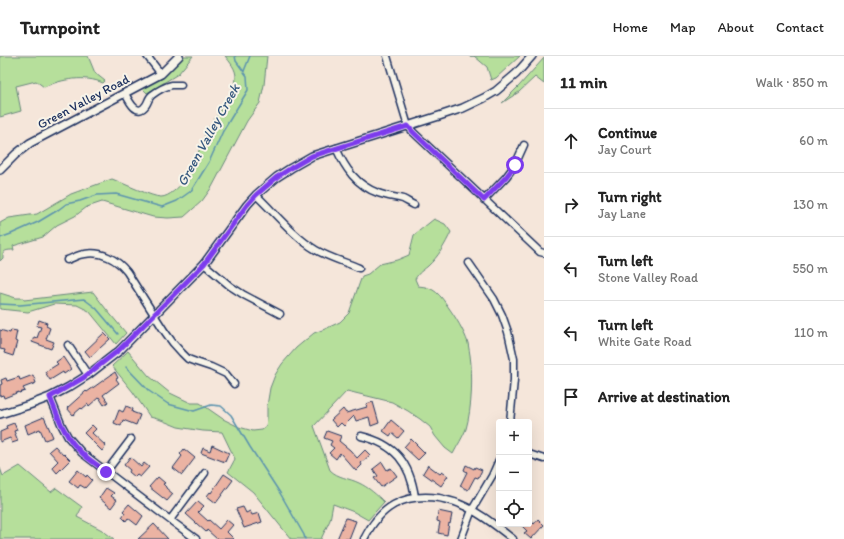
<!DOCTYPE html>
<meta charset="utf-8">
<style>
body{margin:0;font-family:Itim,sans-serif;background:#f6f6f6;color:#222}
.controls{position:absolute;right:12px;bottom:12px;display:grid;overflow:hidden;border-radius:4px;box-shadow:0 4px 16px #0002}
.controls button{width:36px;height:36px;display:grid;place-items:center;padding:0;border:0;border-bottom:1px solid #e0e0e0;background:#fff;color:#222;font:20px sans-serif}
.stop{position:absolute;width:12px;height:12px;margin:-9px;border:3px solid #7c3aed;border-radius:50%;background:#fff}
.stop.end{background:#7c3aed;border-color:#fff;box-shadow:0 1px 4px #0008}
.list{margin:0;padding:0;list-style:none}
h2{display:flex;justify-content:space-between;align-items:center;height:52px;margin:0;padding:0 16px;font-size:17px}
h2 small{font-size:13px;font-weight:400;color:#767676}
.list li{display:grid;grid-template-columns:26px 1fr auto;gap:12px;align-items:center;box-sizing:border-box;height:64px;padding:0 16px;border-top:1px solid #e0e0e0}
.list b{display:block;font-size:15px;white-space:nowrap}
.list p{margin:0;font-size:13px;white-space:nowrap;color:#767676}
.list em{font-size:13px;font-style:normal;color:#767676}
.icon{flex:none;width:22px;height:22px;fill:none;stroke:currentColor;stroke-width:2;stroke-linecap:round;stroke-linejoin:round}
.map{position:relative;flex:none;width:544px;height:483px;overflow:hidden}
header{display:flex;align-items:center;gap:24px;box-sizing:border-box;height:56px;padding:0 20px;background:#fff;border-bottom:1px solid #e0e0e0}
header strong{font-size:19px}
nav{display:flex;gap:22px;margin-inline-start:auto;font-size:14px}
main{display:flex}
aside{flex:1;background:#fff}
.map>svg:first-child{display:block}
</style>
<header>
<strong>Turnpoint</strong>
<nav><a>Home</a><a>Map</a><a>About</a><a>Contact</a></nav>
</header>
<main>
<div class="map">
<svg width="544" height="483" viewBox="0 0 544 483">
<rect width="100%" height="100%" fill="#f5e6da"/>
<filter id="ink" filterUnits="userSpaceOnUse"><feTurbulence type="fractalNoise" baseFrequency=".025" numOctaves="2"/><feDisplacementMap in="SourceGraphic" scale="8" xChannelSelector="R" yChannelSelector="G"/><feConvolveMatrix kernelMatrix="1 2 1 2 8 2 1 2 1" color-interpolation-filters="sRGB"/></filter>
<g filter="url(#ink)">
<path fill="#b6df9b" stroke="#68877c" d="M0 0H88L95 17 105 25 103 27C85 19 62 23 44 31L36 25 16 30 21 55 0 61Z
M184 0H193L178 18 147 37 141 31C159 22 171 16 184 0Z
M225 0H267L264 29 260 47 247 65 212 131 202 145 184 161 168 162 153 161 102 146 87 151 75 160 57 169 43 181 13 190 14 194C7 194 2 194 3 202L0 205V167L9 162 37 158 71 138 112 123C123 127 152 141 161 141 169 141 179 131 184 125 195 111 199 91 207 75 214 62 236 36 236 21 236 13 230 6 225 0Z
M469 0H520L496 22 491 24 487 11 474 0Z
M544 2V28L535 21 519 36 502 47 519 30Z
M434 163 445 168 451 176C445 189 438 201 428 210 421 216 420 215 415 223L418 230C435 231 440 239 449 252 456 262 464 275 468 287 469 291 469 295 470 299 473 320 472 352 466 373 463 381 457 390 453 398L445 392 435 380 430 371 420 363 408 355 392 346 347 335 314 370 330 414C338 422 349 422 359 427 368 431 377 439 384 446L368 464 354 456 333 448 330 464 321 483H291L253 436 228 416 235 403 222 376 203 375 178 371 161 364 150 361 133 336 112 310 128 295 149 320 170 337 191 347H200L223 363 239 371 253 375 262 374 266 371 267 362V350L270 332 275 319 282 308 296 292 314 277 325 273 340 266 349 257 362 220 368 218 380 208 397 204 409 199 414 179Z
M93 236 106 253 126 277 116 288 89 255 77 249 54 248 28 256 0 253V237L16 242H23L24 244Z
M20 410 51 436 56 432 82 451 77 461 102 474 114 483H0V412L3 420Z"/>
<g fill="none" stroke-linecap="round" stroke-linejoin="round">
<path stroke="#5b93ae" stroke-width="1.5" d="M244 15 250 0
M0 182 11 178 38 166 58 154 66 148 80 145 97 139 116 138 162 151 177 145 191 135 209 106 223 75 248 34 247 20 236 5 235 0
M0 248 20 249 84 243 96 252 118 278
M126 311 149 335 168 348 194 355 211 349 221 350 231 359 250 391 280 437 304 479 305 483"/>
</g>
<path fill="#ebb3a3" stroke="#1b2f5e" d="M39 264 47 267 46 270 50 272 46 283 54 286 51 293 32 286 34 281 37 282 41 271 37 270Z
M0 274 10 277 11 274 17 275 15 285 17 286 13 300 4 297 5 294 0 293Z
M104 277 110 283 90 301 85 295Z
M63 301 71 313 64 318 63 316 50 324 45 316 58 308 56 306Z
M115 316 118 322 116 323 119 327 103 339 108 346 104 349 99 341 89 350 88 348 82 353 81 352 73 359 67 352 86 335 87 336Z
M33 319 36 327 23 332 25 335 19 337V336L4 342 3 339 0 340V329L2 328 1 324 6 322 7 325 19 321 20 324Z
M373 346 379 367 371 370 369 361 356 365 354 360 344 370 341 367 337 371 331 364 343 353 346 357 367 351 366 348Z
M126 350 133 353 132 356 140 359 136 369 123 364 121 370 114 367 119 354 123 356Z
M44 361 53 381 45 384 40 373 28 378 25 369Z
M391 364 404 375 398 382 392 377 390 380 383 375Z
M14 367 17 374 14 375 18 385 12 387 10 382 0 386V376L7 373 6 370Z
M92 369 96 373 92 377 106 390 102 395 84 377Z
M327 375 341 380 339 385 350 394 357 402 365 394 370 399 361 407 362 409 356 415 340 397 336 403 329 397 334 392 330 389 332 385 324 382Z
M411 383 425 397 418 404 404 391Z
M212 389 229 397 225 406 201 397 203 392 210 395Z
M55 390 63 399 64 398 70 404 57 417 52 411 58 405 49 395Z
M184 393 195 402 182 419 173 412 182 400 180 398Z
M130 401 141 411 144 407 149 411 140 421 137 419 135 421 129 416 130 414 124 409Z
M382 406 387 414 391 412 397 420 381 431 374 422 378 420 373 413Z
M428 409 440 418 442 416 448 420 441 430 423 417Z
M466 409 474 413 475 411 482 414 478 422 475 421 468 434 460 430 467 416 464 414Z
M78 414 86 421 87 419 92 424 85 432 80 429 78 432 69 425Z
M224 418 233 424 216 447 207 440 210 436 211 437Z
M158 421 165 427 163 428 166 431V432L173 438 167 445 149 431Z
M106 432 114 437 111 440 117 444 111 452 99 442Z
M198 445 204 450 198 456 208 465 209 464 219 473 227 464 233 469 227 476 234 483H217L207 474 206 476 186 458Z
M129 448 143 460 137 469 128 462 126 465 122 461 125 457 123 455Z
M243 451 246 457 250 455 252 459 259 457 262 466 244 472 236 453Z
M438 455 452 458 450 468 449 467 447 479 438 477 440 466 437 465Z
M346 462 356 465 349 483H337Z
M529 463 534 468 538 463 544 469 531 483 524 477 527 475 520 468H529Z
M154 468 168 483H138Z"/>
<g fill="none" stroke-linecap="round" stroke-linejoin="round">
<g stroke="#1b2f5e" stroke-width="9">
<path id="minor" d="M147 0 161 18
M387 0 408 70 413 76 540 196 544 197
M125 37C129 45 137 62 146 49 148 46 149 41 152 39 157 35 166 30 172 29 175 29 178 29 181 29
M336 92C345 112 356 129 378 137 386 140 395 141 403 143 407 145 410 147 414 149
M256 139C275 157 294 181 316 194 330 202 345 206 359 212
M484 144 506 121 515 109 524 89
M67 204C73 202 79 198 85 198 101 195 117 203 127 216L165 276 173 287 182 297 188 303 196 306 211 311 226 318 234 328
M469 207 494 243 502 259 508 276 514 303V324L510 366
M204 208 230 230 244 239 280 258
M68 289 88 319
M50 341 62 370 68 381 82 397 170 464 196 483
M361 380C395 388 410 407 415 441
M529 398 544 403
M106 416 131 383
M170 464 205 417
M364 483C380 451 403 437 439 442 447 444 455 445 462 449 481 457 497 471 513 483
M461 483 472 454 492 420 499 404"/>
</g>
<g stroke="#1b2f5e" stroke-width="10">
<path id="tertiary" d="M0 114 16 98 30 87 161 18 179 0
M0 358 29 349 50 341 69 331 88 319 119 295 204 208 247 149 256 139 277 121 291 112 312 100 439 60 463 52 484 42 496 35 516 18 532 0"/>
</g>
<use href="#minor" stroke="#f7f3e8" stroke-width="6"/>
<use href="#tertiary" stroke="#f7f3e8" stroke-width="7"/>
</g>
</g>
<g fill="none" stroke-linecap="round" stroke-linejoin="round" filter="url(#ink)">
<path stroke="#7c3aed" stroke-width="5" d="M106 416C98 409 89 404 82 397 65 382 58 361 50 341L83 322 119 294 204 208 247 149 256 139 277 121 291 112 312 100 408 70 413 76 484 144 506 121 515 109"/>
</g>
<g text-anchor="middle" stroke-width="4" stroke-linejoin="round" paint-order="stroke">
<g font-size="13" fill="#1b2f5e" stroke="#f7f3e8">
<text transform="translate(83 45) rotate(-28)" y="5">Green Valley Road</text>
</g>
<g font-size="14" font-style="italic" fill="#36587f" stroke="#f7f3e8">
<text transform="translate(208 79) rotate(-61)" y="5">Green Valley Creek</text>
</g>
</g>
</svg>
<div class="controls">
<button>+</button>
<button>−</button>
<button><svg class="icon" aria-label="locate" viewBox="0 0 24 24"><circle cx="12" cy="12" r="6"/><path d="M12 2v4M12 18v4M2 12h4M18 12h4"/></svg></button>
</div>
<div class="stop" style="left:515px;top:109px"></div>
<div class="stop end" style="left:106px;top:416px"></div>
</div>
<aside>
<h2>11 min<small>Walk · 850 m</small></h2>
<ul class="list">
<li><svg class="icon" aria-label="ahead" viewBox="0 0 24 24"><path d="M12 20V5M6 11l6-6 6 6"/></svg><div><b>Continue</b><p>Jay Court</p></div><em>60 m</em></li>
<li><svg class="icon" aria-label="right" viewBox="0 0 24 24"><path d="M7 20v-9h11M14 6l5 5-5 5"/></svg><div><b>Turn right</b><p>Jay Lane</p></div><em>130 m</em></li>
<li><svg class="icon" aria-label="left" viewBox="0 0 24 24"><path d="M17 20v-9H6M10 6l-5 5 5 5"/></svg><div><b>Turn left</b><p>Stone Valley Road</p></div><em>550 m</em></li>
<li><svg class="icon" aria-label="left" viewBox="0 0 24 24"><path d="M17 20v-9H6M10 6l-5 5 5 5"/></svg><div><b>Turn left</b><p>White Gate Road</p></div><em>110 m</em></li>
<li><svg class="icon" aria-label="arrive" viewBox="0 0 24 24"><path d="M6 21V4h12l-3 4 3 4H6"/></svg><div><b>Arrive at destination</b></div></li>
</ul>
</aside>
</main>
